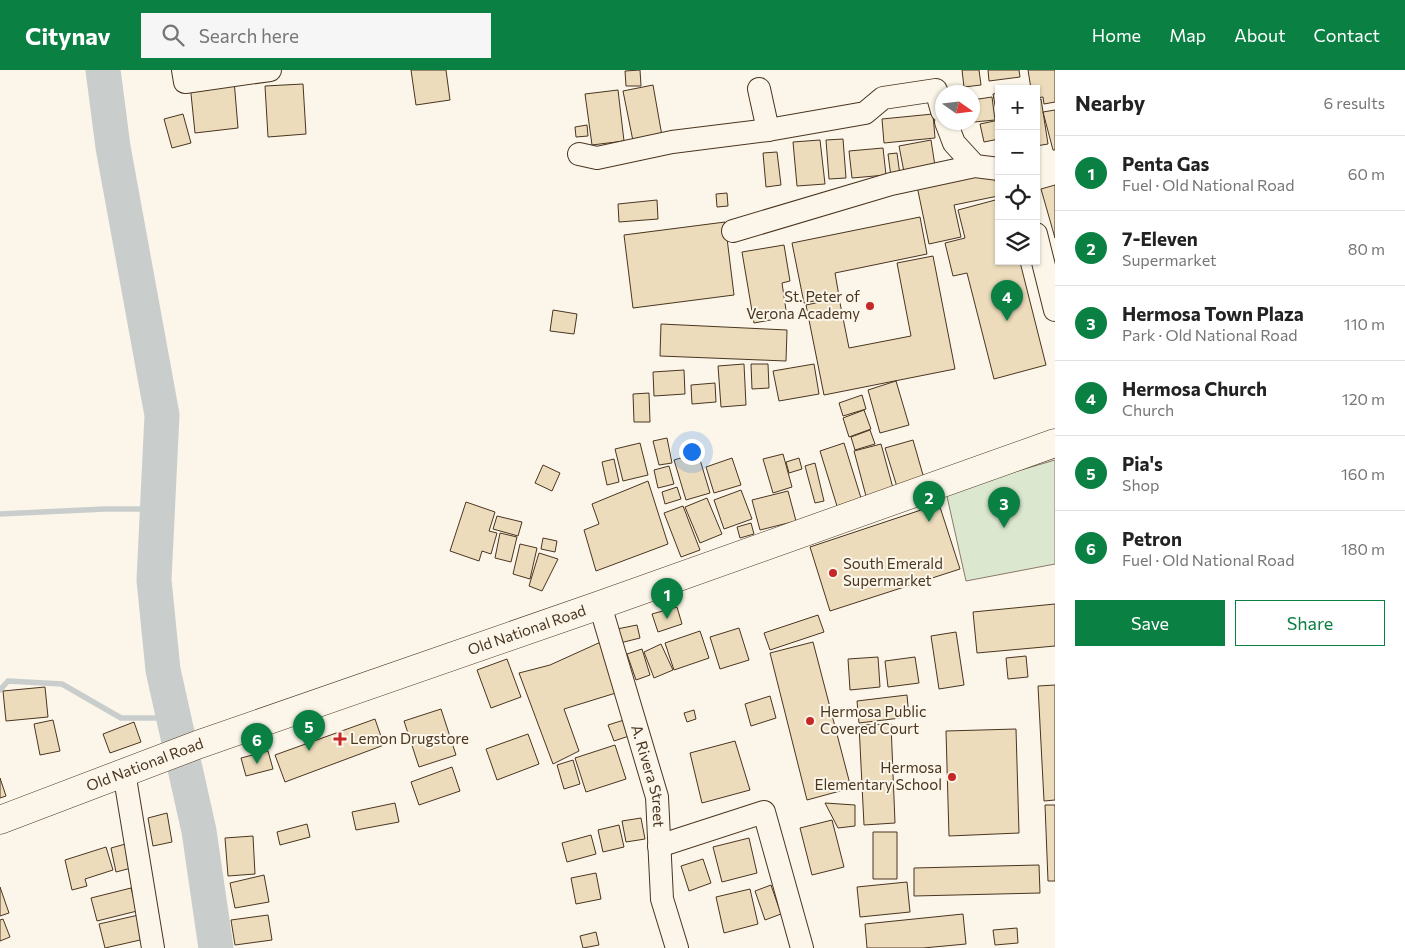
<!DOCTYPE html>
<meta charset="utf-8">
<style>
body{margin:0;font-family:Commissioner,sans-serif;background:#f6f6f6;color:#222}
.controls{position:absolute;right:15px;top:15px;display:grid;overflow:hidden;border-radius:0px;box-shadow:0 1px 4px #0004}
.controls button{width:45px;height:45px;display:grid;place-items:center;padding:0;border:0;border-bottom:1px solid #e0e0e0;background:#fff;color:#222;font:25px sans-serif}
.compass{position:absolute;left:935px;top:15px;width:45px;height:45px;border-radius:50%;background:#fff;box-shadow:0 1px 4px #0004;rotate:104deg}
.you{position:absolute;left:691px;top:381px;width:18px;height:18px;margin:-12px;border:4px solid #fff;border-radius:50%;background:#1a73e8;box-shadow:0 0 0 8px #1a73e833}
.badge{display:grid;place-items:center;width:32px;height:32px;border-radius:50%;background:#0b8043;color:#fff;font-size:16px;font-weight:700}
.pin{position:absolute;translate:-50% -41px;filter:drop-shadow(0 1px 2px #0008)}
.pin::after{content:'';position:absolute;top:26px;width:18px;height:15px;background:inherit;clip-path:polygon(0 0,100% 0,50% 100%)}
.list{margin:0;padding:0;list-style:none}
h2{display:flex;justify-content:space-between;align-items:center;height:65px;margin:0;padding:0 20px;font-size:21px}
h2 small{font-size:16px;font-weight:400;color:#767676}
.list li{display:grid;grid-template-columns:32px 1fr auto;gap:15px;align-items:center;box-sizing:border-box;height:75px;padding:0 20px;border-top:1px solid #e0e0e0}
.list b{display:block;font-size:19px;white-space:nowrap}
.list p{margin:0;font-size:16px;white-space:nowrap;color:#767676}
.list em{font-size:16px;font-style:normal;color:#767676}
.actions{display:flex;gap:10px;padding:15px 20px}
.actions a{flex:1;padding:11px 0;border:1px solid #0b8043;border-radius:0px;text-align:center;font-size:18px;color:#0b8043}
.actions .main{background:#0b8043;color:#fff}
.icon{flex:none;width:28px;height:28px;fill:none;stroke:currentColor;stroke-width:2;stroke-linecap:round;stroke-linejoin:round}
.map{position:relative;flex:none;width:1055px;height:878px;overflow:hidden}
header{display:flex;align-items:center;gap:30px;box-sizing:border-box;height:70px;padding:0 25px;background:#0b8043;color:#fff}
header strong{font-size:24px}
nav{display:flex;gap:28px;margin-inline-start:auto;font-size:18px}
.search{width:350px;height:45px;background:#f6f6f6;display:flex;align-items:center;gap:12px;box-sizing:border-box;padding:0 18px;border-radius:0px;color:#767676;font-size:19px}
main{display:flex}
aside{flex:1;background:#fff}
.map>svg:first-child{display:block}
</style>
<header>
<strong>Citynav</strong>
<div class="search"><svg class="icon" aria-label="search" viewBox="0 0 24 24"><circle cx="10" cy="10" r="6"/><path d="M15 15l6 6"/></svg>Search here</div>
<nav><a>Home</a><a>Map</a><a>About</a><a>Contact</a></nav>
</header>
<main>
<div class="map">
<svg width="1055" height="878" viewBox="0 0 1055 878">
<rect width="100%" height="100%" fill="#fbf6e9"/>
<path fill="#dce7d0" stroke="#887966" d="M1055 390V494L966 511 946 422Z"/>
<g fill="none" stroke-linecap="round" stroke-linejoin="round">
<path stroke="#c9cecd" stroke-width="5.5" d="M0 444 105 439H158
M0 620 8 611 62 614 121 648H173"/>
<path stroke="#c9cecd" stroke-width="35" d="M103 0 113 77 162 345 154 510 163 600 199 761 216 878"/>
</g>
<path fill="#ecdcbc" stroke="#4a3520" d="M411 0H446L450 30 416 35Z
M640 0 641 16H626L625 1Z
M962 0H979L981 15 964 17Z
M988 0H1019L1020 7 989 11Z
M1028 0H1055V32L1044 34 1043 27 1036 28V19H1031Z
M234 10 238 58 195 63 190 14Z
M303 14 306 64 268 67 265 16Z
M653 15 662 66 633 71 623 21Z
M618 20 624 71 592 75 585 24Z
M999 23V46H997L993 24Z
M992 27 995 50 974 52 972 30Z
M1041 29 1048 74 1036 76V30Z
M1055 40V80H1053L1043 42Z
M183 44 191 73 172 78 164 49Z
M933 44 935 68 884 73 882 49Z
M999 50V69L984 72 980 54Z
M587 55 588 66 576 67 575 57Z
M843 69 846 108 829 109 826 70Z
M820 70 825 114 797 116 793 72Z
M931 70 935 96 904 102 899 76Z
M883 78 886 105 852 108 849 81Z
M777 82 781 115 766 117 763 83Z
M897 83 900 105 891 107 888 84Z
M993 99 998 126 954 135 961 167 929 174 917 116Z
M1055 115V168L1041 119Z
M727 123 728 136 717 137 716 124Z
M999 129V191H1023L1020 192 1046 295 994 309 967 203 953 206 945 173 965 168 958 140Z
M657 130 658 149 619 152 618 134Z
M920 147 927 184 835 203 839 226 804 233 792 173Z
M725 152 734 225 633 238 624 165Z
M784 175 790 211 782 213 787 247 754 253 742 182Z
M933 186 955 299 824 325 806 235 839 228 849 278 911 266 897 193Z
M553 240 577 244 574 264 550 261Z
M661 254 787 260 786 291 660 286Z
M744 294 746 335 721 337 718 296Z
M751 294H768L769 318 752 319Z
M814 294 819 324 779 331 773 301Z
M684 300 685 324 654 326 653 302Z
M896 311 909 355 880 363 868 320Z
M715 313 716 332 692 334 691 315Z
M649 323 650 352H634L633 324Z
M862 325 866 339 843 346 839 333Z
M864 340 871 359 849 367 843 348Z
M870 360 875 374 855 380 851 367Z
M667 368 672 393 659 395 653 371Z
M913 370 925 412 898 420 885 378Z
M640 373 648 405 623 411 615 379Z
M844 373 861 428 837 436 820 381Z
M881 374 893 418 866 426 854 381Z
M698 383 710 423 686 430 674 390Z
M783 384 792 417 773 423 763 389Z
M732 388 741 415 714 423 706 397Z
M799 388 802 399 789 403 786 392Z
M614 389 619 412 607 415 602 392Z
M815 393 824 431 815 433 805 396Z
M543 395 560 403 552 421 535 413Z
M669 396 674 414 658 418 654 400Z
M648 411 668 474 596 501 584 460 599 454 592 434Z
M677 417 681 429 665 434 662 422Z
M741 420 752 449 724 459 714 430Z
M788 421 796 451 760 460 752 430Z
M707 428 722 464 700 473 685 437Z
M466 432 495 442 489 461 497 463 491 484 482 481 479 491 450 481Z
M939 434 960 499 830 541 810 477Z
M683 436 700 480 681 487 664 443Z
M497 446 522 452 518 466 493 459Z
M751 453 754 464 740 468 737 457Z
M500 463 517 467 511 492 495 488Z
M543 468 557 471 555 482 541 479Z
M520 474 537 478 530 509 513 504Z
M539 483 558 489 542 521 529 516Z
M1055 534V576L977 583 973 542Z
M677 537 682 554 658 562 652 544Z
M818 545 824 562 770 580 764 563Z
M637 555 640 568 620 573 617 559Z
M739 558 749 590 720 599 710 567Z
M700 561 709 588 674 600 665 573Z
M956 562 964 615 939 619 931 566Z
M603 571 619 622 564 639 579 681 553 694 519 603 550 595Z
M813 572 851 718 807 730 770 583Z
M661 574 673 600 654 608 644 582Z
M642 579 650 605 636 610 627 584Z
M1026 586 1028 607 1008 609 1006 588Z
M878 587 880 617 850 620 848 589Z
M915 587 919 613 888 617 885 591Z
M507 589 521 627 491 638 477 600Z
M1055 615V730L1044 731 1038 616Z
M45 617 48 647 6 651 3 621Z
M907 625 909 647 859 653 857 631Z
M770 626 776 648 751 656 745 634Z
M441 639 456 685 419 697 404 651Z
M694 640 696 649 687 652 684 643Z
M375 649 384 675 285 712 275 685Z
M53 650 60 681 40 685 34 654Z
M624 650 629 666 614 671 608 655Z
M134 652 141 672 110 683 103 664Z
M891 654 895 753 864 755 859 655Z
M1016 659 1019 763 949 766 946 661Z
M528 664 539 694 497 710 486 679Z
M735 671 750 720 702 733 690 683Z
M615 675 626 709 586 722 575 688Z
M268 681 273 699 246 706 241 688Z
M573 690 580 714 564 719 557 695Z
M452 697 460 721 419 735 411 712Z
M0 708 6 726 0 728Z
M395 733 399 752 356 760 352 742Z
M825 733 855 735V756L838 758Z
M1045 735H1055V811H1048Z
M167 743 172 772 153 776 148 748Z
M641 748 645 769 626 772 622 751Z
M832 750 844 797 812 805 800 758Z
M307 754 310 767 280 775 277 762Z
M619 755 624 777 603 782 598 760Z
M873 762H897V809H873Z
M591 765 596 784 567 792 562 773Z
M253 766 255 804 228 806 225 768Z
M749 768 757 803 722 812 713 777Z
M129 773 135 797 116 802 111 778Z
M106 777 113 800 85 809 87 816 72 820 65 790Z
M703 789 711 813 689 821 681 796Z
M1039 795 1040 823 914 826V798Z
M596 803 601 829 576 834 571 808Z
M264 805 269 832 235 838 230 813Z
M907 812 910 842 860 847 857 817Z
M771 815 781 844 765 850 755 821Z
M0 817 9 843 0 846Z
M131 818 137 841 97 851 91 828Z
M750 819 758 854 724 863 716 827Z
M143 844 149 868 105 878 99 854Z
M963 844 966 874 923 878H867L865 854Z
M268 845 272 870 235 875 231 850Z
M3 849 10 867 0 871V850Z
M1017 858 1018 873 995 875 993 860Z
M596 862 599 875 583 878 580 866Z"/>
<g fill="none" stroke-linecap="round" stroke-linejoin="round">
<g stroke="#4a3520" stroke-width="24">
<g id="minor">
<path d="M183 0 185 12 270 0"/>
<path d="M759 19 768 60"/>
<path d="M946 52 954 73 975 96"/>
<path d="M579 84 597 88 672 72 768 60 865 43 883 28 936 20 942 41"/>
<path d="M733 161 891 114 975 96 999 99"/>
<path d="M1036 164 1055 240"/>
<path id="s1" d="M600 535 657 727 662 829 677 878"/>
<path d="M124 702 153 878"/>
<path d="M659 776 764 742 802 878"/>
</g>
</g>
<g stroke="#4a3520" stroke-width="29">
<g id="major">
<path id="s2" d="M0 750 197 675 600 535 1055 373"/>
</g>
</g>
<use href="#minor" stroke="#fbf6e9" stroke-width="22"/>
<use href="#major" stroke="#fbf6e9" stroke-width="28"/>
</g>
<g fill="#c62828" stroke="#fbf6e9" stroke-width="2">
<circle cx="870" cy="236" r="5"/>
<circle cx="833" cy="503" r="5"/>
<circle cx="810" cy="651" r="5"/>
<path d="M337.5 661.5h5v5h5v5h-5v5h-5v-5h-5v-5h5z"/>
<circle cx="952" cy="707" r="5"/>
</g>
<g text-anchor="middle" stroke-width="4" stroke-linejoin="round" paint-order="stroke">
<g font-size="15" fill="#4a3520" stroke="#fbf6e9" text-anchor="start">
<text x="860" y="232" text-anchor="end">St. Peter of<tspan x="860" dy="17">Verona Academy</tspan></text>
<text x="843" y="499">South Emerald<tspan x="843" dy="17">Supermarket</tspan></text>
<text x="820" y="647">Hermosa Public<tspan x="820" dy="17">Covered Court</tspan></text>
<text x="350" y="674">Lemon Drugstore</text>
<text x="942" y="703" text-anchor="end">Hermosa<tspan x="942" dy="17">Elementary School</tspan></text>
</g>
<g font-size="15" fill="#4a3520" stroke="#fbf6e9">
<text dy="5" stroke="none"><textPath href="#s2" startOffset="560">Old National Road</textPath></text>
<text dy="5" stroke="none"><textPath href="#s2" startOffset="155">Old National Road</textPath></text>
<text dy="5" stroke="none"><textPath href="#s1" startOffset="178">A. Rivera Street</textPath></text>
</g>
</g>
</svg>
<div class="controls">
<button>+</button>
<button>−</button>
<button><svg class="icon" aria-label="locate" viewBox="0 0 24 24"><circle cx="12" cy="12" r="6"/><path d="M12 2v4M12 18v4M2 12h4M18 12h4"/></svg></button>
<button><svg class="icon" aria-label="layers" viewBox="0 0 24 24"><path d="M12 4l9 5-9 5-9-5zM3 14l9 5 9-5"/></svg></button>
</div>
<svg class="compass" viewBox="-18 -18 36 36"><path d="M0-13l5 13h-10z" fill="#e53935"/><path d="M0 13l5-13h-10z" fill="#767676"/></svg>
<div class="you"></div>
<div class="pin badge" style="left:667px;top:549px">1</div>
<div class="pin badge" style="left:929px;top:452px">2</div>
<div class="pin badge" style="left:1004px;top:458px">3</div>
<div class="pin badge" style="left:1007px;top:251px">4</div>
<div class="pin badge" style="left:309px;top:681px">5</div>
<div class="pin badge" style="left:257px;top:694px">6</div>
</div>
<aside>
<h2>Nearby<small>6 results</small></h2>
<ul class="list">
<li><span class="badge">1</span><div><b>Penta Gas</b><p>Fuel · Old National Road</p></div><em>60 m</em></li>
<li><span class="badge">2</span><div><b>7-Eleven</b><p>Supermarket</p></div><em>80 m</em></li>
<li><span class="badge">3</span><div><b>Hermosa Town Plaza</b><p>Park · Old National Road</p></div><em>110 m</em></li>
<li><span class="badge">4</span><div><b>Hermosa Church</b><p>Church</p></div><em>120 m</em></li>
<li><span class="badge">5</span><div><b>Pia's</b><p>Shop</p></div><em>160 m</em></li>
<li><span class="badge">6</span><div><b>Petron</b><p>Fuel · Old National Road</p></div><em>180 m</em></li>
</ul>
<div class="actions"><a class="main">Save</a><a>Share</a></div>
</aside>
</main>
